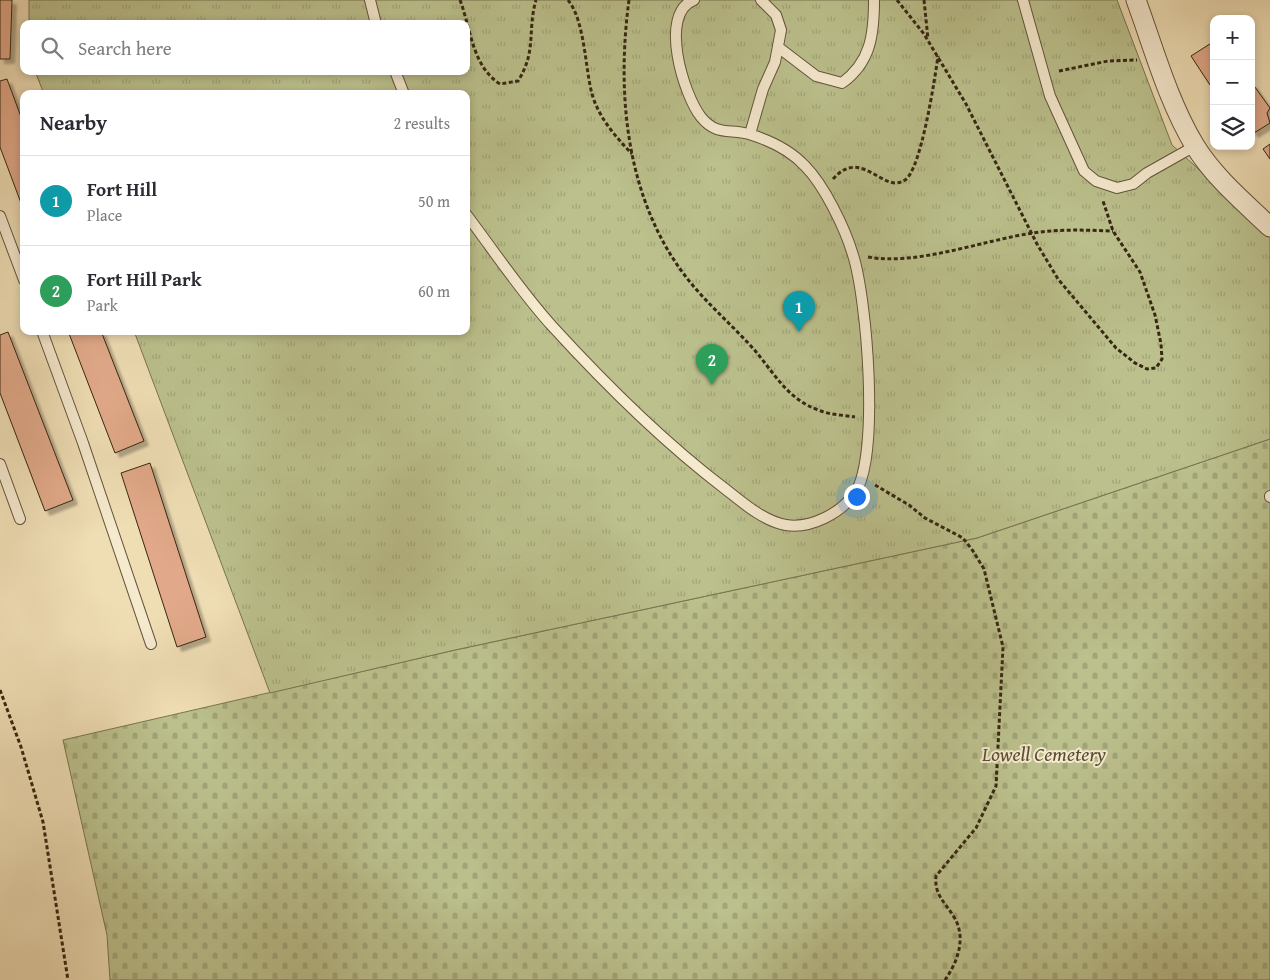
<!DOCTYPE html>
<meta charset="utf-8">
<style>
body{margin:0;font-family:"Gentium Book Plus",serif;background:#f7f7f7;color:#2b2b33}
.controls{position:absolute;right:15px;top:15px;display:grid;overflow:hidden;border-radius:10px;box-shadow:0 2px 8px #0003}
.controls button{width:45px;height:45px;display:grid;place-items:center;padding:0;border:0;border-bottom:1px solid #e1e1e2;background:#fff;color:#2b2b33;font:25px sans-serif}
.you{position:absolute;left:856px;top:496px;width:18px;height:18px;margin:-12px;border:4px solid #fff;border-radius:50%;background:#1a73e8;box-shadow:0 0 0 8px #1a73e833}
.badge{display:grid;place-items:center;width:32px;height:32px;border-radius:50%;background:#2563eb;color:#fff;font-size:16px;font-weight:700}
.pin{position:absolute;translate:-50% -41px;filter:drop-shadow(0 1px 2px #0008)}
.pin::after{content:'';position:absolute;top:26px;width:18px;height:15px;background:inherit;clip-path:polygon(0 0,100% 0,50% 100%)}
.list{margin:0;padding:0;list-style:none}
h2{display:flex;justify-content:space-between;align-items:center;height:65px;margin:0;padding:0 20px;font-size:21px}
h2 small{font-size:16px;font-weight:400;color:#7c7c81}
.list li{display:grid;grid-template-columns:32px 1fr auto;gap:15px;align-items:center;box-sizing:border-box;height:90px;padding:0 20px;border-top:1px solid #e1e1e2}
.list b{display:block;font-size:19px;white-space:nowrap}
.list p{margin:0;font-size:16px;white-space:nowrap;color:#7c7c81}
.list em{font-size:16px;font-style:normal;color:#7c7c81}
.icon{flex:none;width:28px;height:28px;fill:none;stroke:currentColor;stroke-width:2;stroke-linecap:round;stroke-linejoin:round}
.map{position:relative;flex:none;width:1270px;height:980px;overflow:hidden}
.search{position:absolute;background:#fff;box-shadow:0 2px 8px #0003;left:20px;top:20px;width:450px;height:55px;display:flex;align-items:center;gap:12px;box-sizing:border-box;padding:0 18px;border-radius:10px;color:#7c7c81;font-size:19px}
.panel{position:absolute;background:#fff;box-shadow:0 2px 8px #0003;left:20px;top:90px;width:450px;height:245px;border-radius:10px}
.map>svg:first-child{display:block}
</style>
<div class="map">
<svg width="1270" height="980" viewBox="0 0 1270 980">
<defs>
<pattern id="cemetery-stones" width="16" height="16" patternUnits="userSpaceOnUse" patternTransform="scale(1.25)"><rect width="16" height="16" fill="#bbc08c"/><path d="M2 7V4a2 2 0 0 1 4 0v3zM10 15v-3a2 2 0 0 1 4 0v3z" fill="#a1a578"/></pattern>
<pattern id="park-tufts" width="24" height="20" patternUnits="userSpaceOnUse" patternTransform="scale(1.25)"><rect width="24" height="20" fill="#bbc08c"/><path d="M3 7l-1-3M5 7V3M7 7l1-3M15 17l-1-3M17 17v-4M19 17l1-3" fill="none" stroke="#a1a578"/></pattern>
<filter id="shadow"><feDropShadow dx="4.5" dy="4.5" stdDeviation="1" flood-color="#0004"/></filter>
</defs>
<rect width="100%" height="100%" fill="#efddb4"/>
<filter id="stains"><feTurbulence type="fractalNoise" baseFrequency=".004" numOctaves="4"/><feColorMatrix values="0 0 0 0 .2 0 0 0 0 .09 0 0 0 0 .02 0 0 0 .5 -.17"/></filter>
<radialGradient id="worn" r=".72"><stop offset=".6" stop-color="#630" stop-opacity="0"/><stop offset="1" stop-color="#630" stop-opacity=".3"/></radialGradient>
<path fill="url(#cemetery-stones)" stroke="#787450" d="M1270 439V980H110L107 935 63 740 455 650 977 538Z"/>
<path fill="url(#park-tufts)" stroke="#787450" d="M29 0H1117L1172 145 1270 234V439L977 538 455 650 270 693 134 331H466V94H44L35 71H466V24H29Z"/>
<path fill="#e1a989" stroke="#362713" filter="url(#shadow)" d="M0 0H12L10 59H0Z
M1213 42 1214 82 1210 85 1191 56Z
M7 79 24 125V211L0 147V81Z
M1252 83 1270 108 1267 113 1270 123 1254 133 1251 129Z
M1270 144V159L1263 149Z
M68 331H101L144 441 115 453Z
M8 332 73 500 45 511 0 393V335Z
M150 463 206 637 177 647 121 473Z"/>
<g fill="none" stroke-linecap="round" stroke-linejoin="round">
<g stroke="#64543b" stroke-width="12">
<path id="lane" d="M370 0 376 24
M1023 0 1050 96 1084 171 1096 181 1117 188 1133 184 1147 173 1195 146
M778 47 816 76 842 83C871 62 874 34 874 0
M395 71 404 94
M750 134 763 89 775 62 781 30 776 15 761 0
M466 214C494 251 521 292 552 326 605 384 661 440 724 488 742 502 763 521 786 525 811 529 841 513 855 493 880 456 867 299 853 255 845 228 824 185 805 166 791 151 771 141 752 135 731 128 717 137 701 117 684 96 658 13 694 0
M0 216 24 280
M42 331 83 443 151 644
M0 464 20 519
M1270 496V497"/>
</g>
<g stroke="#64543b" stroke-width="21">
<path id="street" d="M1136 0C1154 49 1168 101 1195 146 1214 177 1244 202 1270 227"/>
</g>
<path stroke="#362713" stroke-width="3" stroke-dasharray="4 2.5" stroke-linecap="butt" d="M460 0C471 29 472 66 500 84L518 81C537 51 527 31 536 0
M568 0C585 21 585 68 592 94 599 118 615 136 632 154
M629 0C617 89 625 187 676 263 697 295 725 318 750 345 774 371 785 399 821 411 831 415 844 415 855 417
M897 0 924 34 966 104 1037 244 1058 279 1116 348 1135 363 1147 369 1156 368 1162 359 1161 344 1155 315 1140 272 1113 231 1103 201
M924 0 928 39
M1059 71 1108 61 1137 60
M833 179C862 146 883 195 905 180 921 170 935 78 938 56
M868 257C917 266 984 240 1033 233 1060 229 1086 230 1113 231
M875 485 909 505 925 518 963 538 973 551 984 569 1003 647 996 786 976 828 936 876C934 895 945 902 954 917 967 938 957 963 945 980
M0 690 21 747 43 822 68 980"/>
<use href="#lane" stroke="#f5e9ce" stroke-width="10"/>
<use href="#street" stroke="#f5e9ce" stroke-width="19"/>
</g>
<g text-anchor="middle" stroke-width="4" stroke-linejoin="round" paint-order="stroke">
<g font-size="20" font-style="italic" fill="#574d31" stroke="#f5e9ce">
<text x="1044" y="761">Lowell Cemetery</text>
</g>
</g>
<rect width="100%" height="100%" filter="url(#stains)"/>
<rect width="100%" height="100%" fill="url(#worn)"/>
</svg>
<div class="controls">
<button>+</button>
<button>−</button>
<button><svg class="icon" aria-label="layers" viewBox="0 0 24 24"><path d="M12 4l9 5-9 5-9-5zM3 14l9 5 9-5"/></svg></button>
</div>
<div class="you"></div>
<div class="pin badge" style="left:799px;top:332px;background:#0f9aa8">1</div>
<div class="pin badge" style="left:712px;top:385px;background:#2e9e5b">2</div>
<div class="search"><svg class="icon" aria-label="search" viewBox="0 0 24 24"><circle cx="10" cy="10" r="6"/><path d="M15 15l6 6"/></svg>Search here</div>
<section class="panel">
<h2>Nearby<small>2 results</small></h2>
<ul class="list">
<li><span class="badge" style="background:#0f9aa8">1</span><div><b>Fort Hill</b><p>Place</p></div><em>50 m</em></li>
<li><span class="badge" style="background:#2e9e5b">2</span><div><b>Fort Hill Park</b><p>Park</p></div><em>60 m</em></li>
</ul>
</section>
</div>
